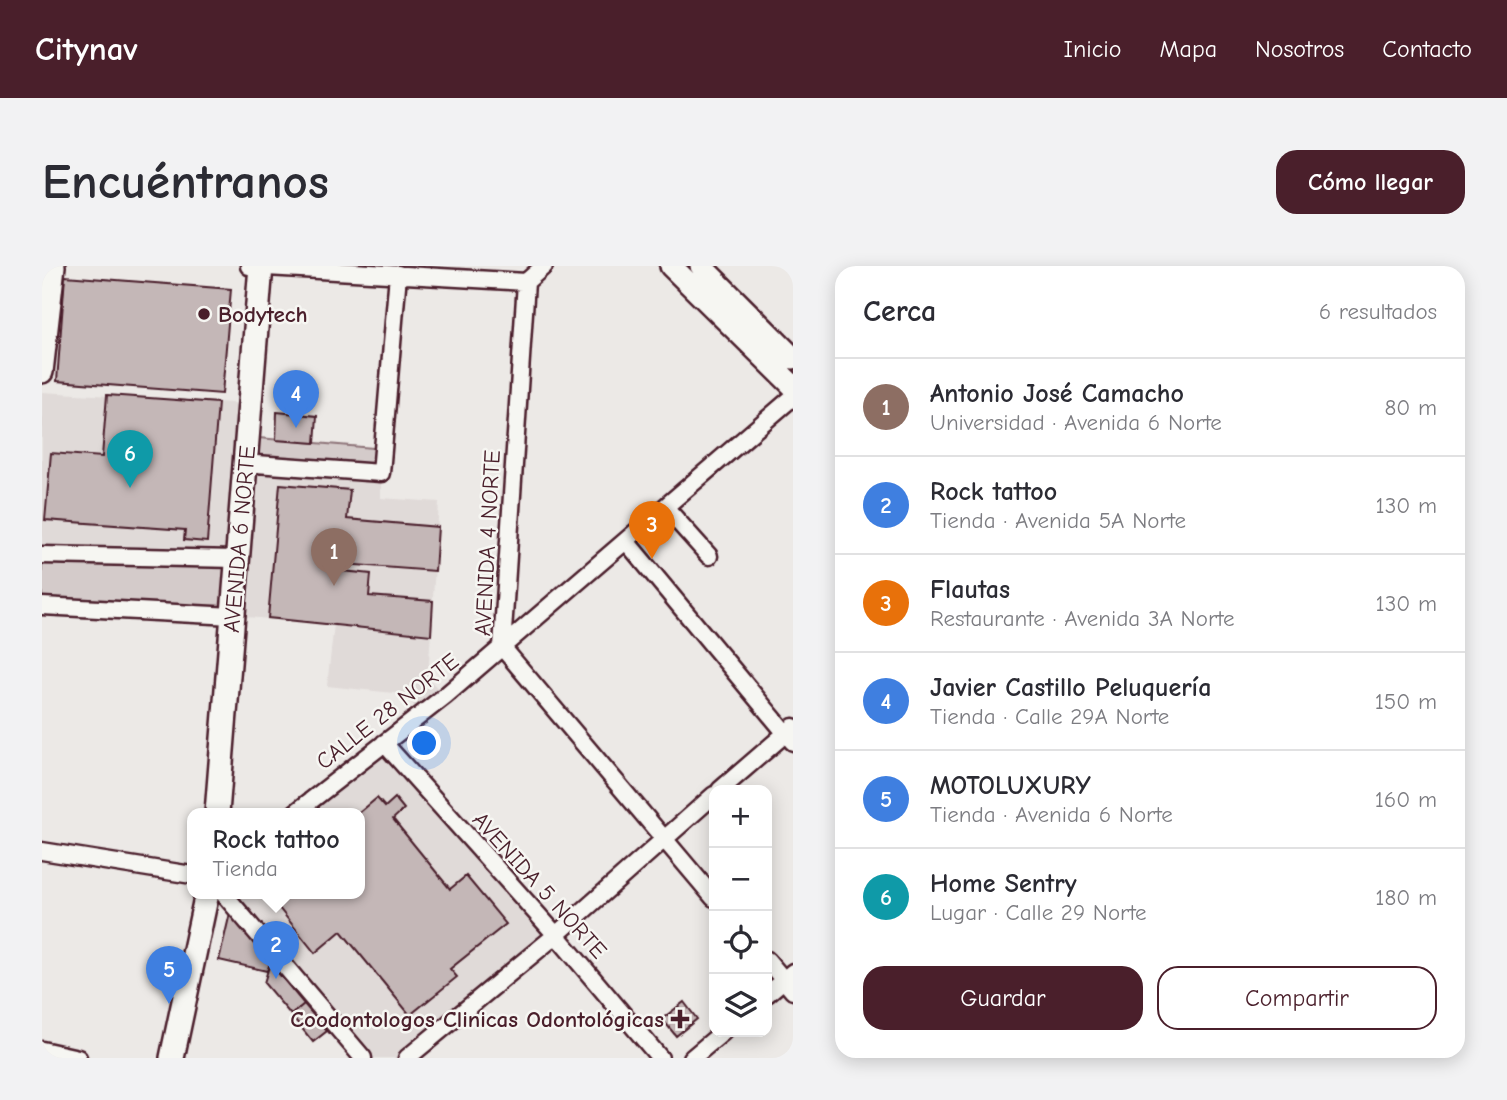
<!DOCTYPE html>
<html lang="es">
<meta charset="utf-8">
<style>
body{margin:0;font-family:"Comic Neue",sans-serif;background:#f2f2f3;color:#2b2b33}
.controls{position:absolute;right:21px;bottom:21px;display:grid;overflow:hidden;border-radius:14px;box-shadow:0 4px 18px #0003}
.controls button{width:63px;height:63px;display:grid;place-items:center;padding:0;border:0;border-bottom:2px solid #e1e1e2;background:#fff;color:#2b2b33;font:35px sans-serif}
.you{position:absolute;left:383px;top:478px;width:24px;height:24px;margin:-18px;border:5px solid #fff;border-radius:50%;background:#1a73e8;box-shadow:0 0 0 10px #1a73e833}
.badge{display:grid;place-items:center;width:46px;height:46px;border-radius:50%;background:#4a1f2b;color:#fff;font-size:23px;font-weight:700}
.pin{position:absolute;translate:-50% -58px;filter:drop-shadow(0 2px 4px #0008)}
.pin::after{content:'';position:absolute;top:37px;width:24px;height:21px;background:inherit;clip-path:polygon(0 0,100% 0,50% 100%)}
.popup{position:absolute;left:145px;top:542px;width:178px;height:91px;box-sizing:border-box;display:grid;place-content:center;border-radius:14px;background:#fff;filter:drop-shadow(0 2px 5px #0005);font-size:23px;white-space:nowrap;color:#7c7c81}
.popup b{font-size:26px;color:#2b2b33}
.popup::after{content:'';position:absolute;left:50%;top:100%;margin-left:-14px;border:14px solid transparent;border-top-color:#fff}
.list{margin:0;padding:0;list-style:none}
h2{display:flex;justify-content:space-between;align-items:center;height:91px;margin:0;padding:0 28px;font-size:30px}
h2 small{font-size:23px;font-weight:400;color:#7c7c81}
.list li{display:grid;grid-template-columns:46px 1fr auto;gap:21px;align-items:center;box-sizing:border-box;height:98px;padding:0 28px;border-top:2px solid #e1e1e2}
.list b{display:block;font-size:26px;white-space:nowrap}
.list p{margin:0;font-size:23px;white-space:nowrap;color:#7c7c81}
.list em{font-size:23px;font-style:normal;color:#7c7c81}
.actions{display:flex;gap:14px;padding:21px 28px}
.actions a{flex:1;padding:16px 0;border:2px solid #4a1f2b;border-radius:21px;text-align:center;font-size:24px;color:#4a1f2b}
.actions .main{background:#4a1f2b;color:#fff}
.icon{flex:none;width:38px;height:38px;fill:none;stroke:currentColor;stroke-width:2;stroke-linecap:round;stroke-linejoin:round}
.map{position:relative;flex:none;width:751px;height:792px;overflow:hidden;border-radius:21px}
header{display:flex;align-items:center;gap:42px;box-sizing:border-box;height:98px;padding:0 35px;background:#4a1f2b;color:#fff}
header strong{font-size:33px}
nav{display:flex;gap:38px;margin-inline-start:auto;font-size:24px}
.intro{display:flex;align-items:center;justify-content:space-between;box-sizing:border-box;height:168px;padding:0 42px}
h1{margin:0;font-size:49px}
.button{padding:18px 32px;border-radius:21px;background:#4a1f2b;color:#fff;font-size:24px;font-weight:700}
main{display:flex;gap:42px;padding:0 42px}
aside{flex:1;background:#fff;border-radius:21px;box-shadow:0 4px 18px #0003}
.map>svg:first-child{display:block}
</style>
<header>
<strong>Citynav</strong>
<nav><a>Inicio</a><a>Mapa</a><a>Nosotros</a><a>Contacto</a></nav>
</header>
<div class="intro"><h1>Encuéntranos</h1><a class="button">Cómo llegar</a></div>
<main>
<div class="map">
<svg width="751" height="792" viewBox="0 0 751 792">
<rect width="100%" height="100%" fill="#ece9e6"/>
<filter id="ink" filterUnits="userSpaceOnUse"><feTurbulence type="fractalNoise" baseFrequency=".0143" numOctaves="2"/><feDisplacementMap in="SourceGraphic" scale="14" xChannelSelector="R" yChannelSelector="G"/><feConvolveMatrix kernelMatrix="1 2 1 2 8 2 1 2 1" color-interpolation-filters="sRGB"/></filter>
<g filter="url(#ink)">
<path fill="#e0dad8" d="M0 126 208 138 204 185 339 207V232L397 236 386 412 403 430 379 447 361 428 285 420 292 358 191 350 0 289Z
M342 477 514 669 365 792H321L181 627H318V547H253Z"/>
<path fill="#d4cbca" stroke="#8f757a" stroke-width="2" d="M205 171 342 183 339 207 214 198Z
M0 289 195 293 191 350 0 340Z"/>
<path fill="#c4b7b7" stroke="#4a1f2b" stroke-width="2" d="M23 10 189 23 180 128 15 115Z
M65 129 176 137 165 276 142 274 143 264 3 254 9 187 60 191Z
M235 146 275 150 273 177 234 174Z
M238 218 308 224 305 253 396 261 393 305 301 298V305L329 308 327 330 391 335 389 369 226 352Z
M335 532 343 541 353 532 362 543 351 553 408 623 424 610 464 658 408 703 415 711 368 749 299 665 273 687 225 627H318L317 547Z
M188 647 228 697 225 705 177 694Z
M228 697 262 738 249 749 222 717Z
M642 736 655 753 634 770 620 753Z
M262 738 285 765 271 776 249 749Z"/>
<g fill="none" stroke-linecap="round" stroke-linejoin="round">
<g stroke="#4a1f2b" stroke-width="21">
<path id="minor" d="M207 0 484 16 502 0
M484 16 460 381 672 632
M202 207 214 198 339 207 356 8
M623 241 667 290
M584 275 751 476
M0 289 195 293
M0 340 191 350
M342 477 514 669 618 792
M678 524 751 461
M253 547 403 430 751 131
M0 585 150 609
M181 627 321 792
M725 694 751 725
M725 728 751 706
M0 784 36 792
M365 792 514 669 672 529
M650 792 681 766"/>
</g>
<g stroke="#4a1f2b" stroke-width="26">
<path id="tertiary" d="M629 0 751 120
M659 0 751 92
M0 106 12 0"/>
</g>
<g stroke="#4a1f2b" stroke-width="28">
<path id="secondary" d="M175 547 219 0
M130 792 165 627"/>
</g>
<use href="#minor" stroke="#f6f6f2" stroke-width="16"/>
<use href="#tertiary" stroke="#f6f6f2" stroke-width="21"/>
<use href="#secondary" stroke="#f6f6f2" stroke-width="23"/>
</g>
</g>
<g fill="#4a1f2b" stroke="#f6f6f2" stroke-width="2.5">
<circle cx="162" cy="48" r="7"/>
<path d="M634.5 742.5h7v7h7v7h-7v7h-7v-7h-7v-7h7z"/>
</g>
<g text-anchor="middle" stroke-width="5" stroke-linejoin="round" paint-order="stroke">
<g font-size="23" font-weight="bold" fill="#4a1f2b" stroke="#f6f6f2" text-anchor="start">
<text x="176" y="56">Bodytech</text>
<text x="622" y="761" text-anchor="end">Coodontologos Clinicas Odontológicas</text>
</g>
<g font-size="23" fill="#4a1f2b" stroke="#f6f6f2">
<text transform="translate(197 273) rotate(-85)" y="8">AVENIDA 6 NORTE</text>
<text transform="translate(445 277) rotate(-87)" y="8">AVENIDA 4 NORTE</text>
<text transform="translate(345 445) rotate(-38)" y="8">CALLE 28 NORTE</text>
<text transform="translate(498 619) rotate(48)" y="8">AVENIDA 5 NORTE</text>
</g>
</g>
</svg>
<div class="controls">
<button>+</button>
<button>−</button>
<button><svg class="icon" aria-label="locate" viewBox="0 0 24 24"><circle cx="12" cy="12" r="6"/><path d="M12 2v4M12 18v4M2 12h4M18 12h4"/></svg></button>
<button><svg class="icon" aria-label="layers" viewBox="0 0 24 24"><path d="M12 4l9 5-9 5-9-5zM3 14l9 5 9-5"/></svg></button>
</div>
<div class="you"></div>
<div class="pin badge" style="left:292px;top:320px;background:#8d6e63">1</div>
<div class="pin badge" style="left:234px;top:713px;background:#3f7fe0">2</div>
<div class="popup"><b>Rock tattoo</b>Tienda</div>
<div class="pin badge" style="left:610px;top:293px;background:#e8710a">3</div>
<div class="pin badge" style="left:254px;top:162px;background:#3f7fe0">4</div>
<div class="pin badge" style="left:127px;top:738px;background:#3f7fe0">5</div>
<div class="pin badge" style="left:88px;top:222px;background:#0f9aa8">6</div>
</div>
<aside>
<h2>Cerca<small>6 resultados</small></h2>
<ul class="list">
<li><span class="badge" style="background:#8d6e63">1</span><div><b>Antonio José Camacho</b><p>Universidad · Avenida 6 Norte</p></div><em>80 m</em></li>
<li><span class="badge" style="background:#3f7fe0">2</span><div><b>Rock tattoo</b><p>Tienda · Avenida 5A Norte</p></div><em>130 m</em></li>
<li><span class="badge" style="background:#e8710a">3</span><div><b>Flautas</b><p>Restaurante · Avenida 3A Norte</p></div><em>130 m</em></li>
<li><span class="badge" style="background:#3f7fe0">4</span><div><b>Javier Castillo Peluquería</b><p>Tienda · Calle 29A Norte</p></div><em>150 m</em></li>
<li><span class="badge" style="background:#3f7fe0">5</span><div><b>MOTOLUXURY</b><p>Tienda · Avenida 6 Norte</p></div><em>160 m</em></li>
<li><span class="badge" style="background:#0f9aa8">6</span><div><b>Home Sentry</b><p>Lugar · Calle 29 Norte</p></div><em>180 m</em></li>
</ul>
<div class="actions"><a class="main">Guardar</a><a>Compartir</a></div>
</aside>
</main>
